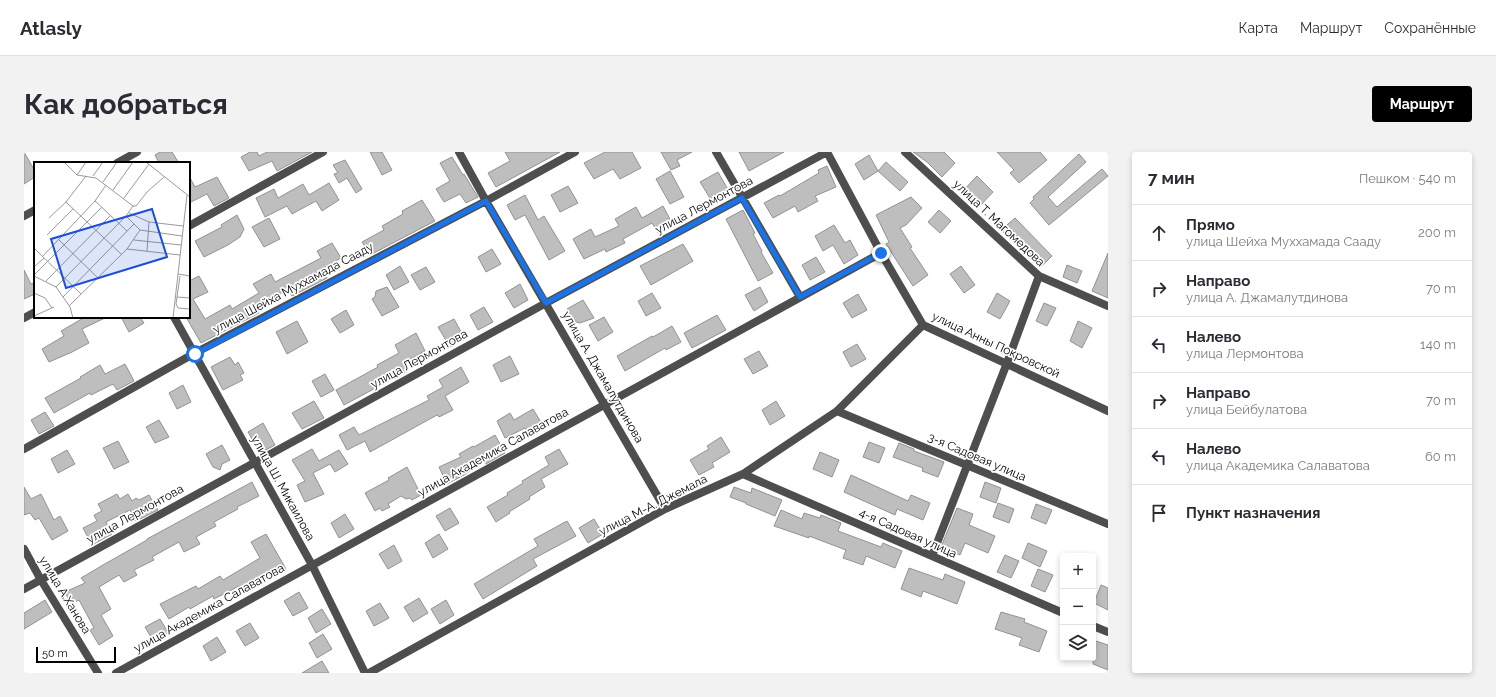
<!DOCTYPE html>
<html lang="ru">
<meta charset="utf-8">
<style>
body{margin:0;font-family:Raleway,sans-serif;background:#f2f2f3;color:#2b2b33}
.controls{position:absolute;right:12px;bottom:12px;display:grid;overflow:hidden;border-radius:4px;box-shadow:0 2px 6px #0003}
.controls button{width:36px;height:36px;display:grid;place-items:center;padding:0;border:0;border-bottom:1px solid #e1e1e2;background:#fff;color:#2b2b33;font:20px sans-serif}
.scale{position:absolute;left:12px;bottom:10px;width:80px;box-sizing:border-box;padding-left:4px;border:2px solid #000;border-top:0;font-size:11px;line-height:14px;white-space:nowrap;color:#000;-webkit-text-stroke:3px #fff;paint-order:stroke}
.stop{position:absolute;width:12px;height:12px;margin:-9px;border:3px solid #1a73e8;border-radius:50%;background:#fff}
.stop.end{background:#1a73e8;border-color:#fff;box-shadow:0 1px 4px #0008}
.list{margin:0;padding:0;list-style:none}
h2{display:flex;justify-content:space-between;align-items:center;height:52px;margin:0;padding:0 16px;font-size:17px}
h2 small{font-size:13px;font-weight:400;color:#7c7c81}
.list li{display:grid;grid-template-columns:26px 1fr auto;gap:12px;align-items:center;box-sizing:border-box;height:56px;padding:0 16px;border-top:1px solid #e1e1e2}
.list b{display:block;font-size:15px;white-space:nowrap}
.list p{margin:0;font-size:13px;white-space:nowrap;color:#7c7c81}
.list em{font-size:13px;font-style:normal;color:#7c7c81}
.icon{flex:none;width:22px;height:22px;fill:none;stroke:currentColor;stroke-width:2;stroke-linecap:round;stroke-linejoin:round}
.map{position:relative;flex:none;width:1084px;height:521px;overflow:hidden;border-radius:4px}
header{display:flex;align-items:center;gap:24px;box-sizing:border-box;height:56px;padding:0 20px;background:#fff;border-bottom:1px solid #e1e1e2}
header strong{font-size:19px}
nav{display:flex;gap:22px;margin-inline-start:auto;font-size:14px}
.intro{display:flex;align-items:center;justify-content:space-between;box-sizing:border-box;height:96px;padding:0 24px}
h1{margin:0;font-size:28px}
.button{padding:10px 18px;border-radius:4px;background:#000;color:#fff;font-size:14px;font-weight:700}
main{display:flex;gap:24px;padding:0 24px}
aside{flex:1;background:#fff;border-radius:4px;box-shadow:0 2px 6px #0003}
.map>svg:first-child{display:block}
</style>
<header>
<strong>Atlasly</strong>
<nav><a>Карта</a><a>Маршрут</a><a>Сохранённые</a></nav>
</header>
<div class="intro"><h1>Как добраться</h1><a class="button">Маршрут</a></div>
<main>
<div class="map">
<svg width="1084" height="521" viewBox="0 0 1084 521">
<rect width="100%" height="100%" fill="#fff"/>
<path fill="#bebebe" stroke="#929292" d="M0 0 11 19V25L0 32Z
M136 0H148L155 11H135L131 3Z
M226 0H233L235 4 243 0H288L253 19 248 9 225 19 217 5Z
M346 0H358L368 18 358 23Z
M481 0H536L472 35 464 21 486 9Z
M581 0H608L617 16 596 27 589 17 570 27 560 11Z
M637 0H668L653 8 656 14 647 18Z
M715 0H760L725 19Z
M889 0H920L931 11 918 25 903 10Z
M973 0H1016L1023 8 995 31 986 21 990 18Z
M1055 2 1062 10 1024 45 1033 55 1078 17 1084 24 1025 73 1006 51 1010 47 1009 45Z
M845 3 854 19 862 10 884 30 876 39 854 19 840 28 831 12Z
M428 5 439 23 440 22 454 45 442 51 436 42 420 50 412 37 426 29 416 11Z
M321 8 338 37 332 41 323 26 315 31 310 22 314 21 309 13Z
M803 14 812 35 791 44 794 49 774 60 771 54 749 66 740 51 755 43 756 44 795 21 794 18Z
M646 19 660 45 646 52 632 27Z
M694 20 706 41 689 51 676 30Z
M165 24 171 35 193 25 205 46 190 54 183 42 165 51Z
M953 24 969 40 953 57 937 41Z
M305 31 315 48 298 59 292 49 268 62 263 54 241 65 232 46 250 37 254 46 279 32 285 43Z
M544 34 554 51 536 60 527 43Z
M501 43 514 68 520 64 541 99 525 108 501 63 491 68 483 53Z
M887 45 898 56 882 73 876 76 888 95 886 96 904 123 889 134 862 92 865 90 852 63Z
M398 48 411 69 346 103 338 90 360 78 358 74 379 62 378 59Z
M639 54 649 73 634 81 628 71 599 87 601 91 582 100 581 97 560 107 549 87 567 77 571 85 595 74 591 67 612 55 618 66Z
M719 58 731 81 729 82 738 99 737 100 749 121 734 129 702 67Z
M915 58 927 69 916 81 904 70Z
M213 63 220 77 216 85 204 93 180 105 171 89 198 75 197 73Z
M245 66 256 87 240 95 228 75Z
M991 66 1028 104 1016 116 977 78Z
M810 73 821 91 826 88 834 103 820 112 809 93 799 99 791 84Z
M308 91 317 106 298 117 303 126 268 144 264 138 230 153 235 161 177 191 162 165H165V129L175 124 184 140 169 147 181 167 206 153 208 157 235 141 229 132 247 122 251 130 297 106 293 99Z
M659 92 669 109 627 133 616 114Z
M468 97 477 112 462 120 454 105Z
M1084 101V146L1068 139Z
M792 105 801 120 786 128 778 113Z
M1043 113 1058 119 1053 131 1039 125Z
M376 114 385 130 370 138 362 123Z
M937 114 951 133 940 141 926 122Z
M402 115 411 130 396 138 387 123Z
M0 118 7 132 11 131V142L0 147Z
M496 132 504 148 490 156 481 141Z
M363 135 375 155 358 164 348 147 351 145 352 139Z
M736 135 744 150 730 159 721 143Z
M628 141 637 156 622 164 614 149Z
M973 141 986 149 976 167 963 160Z
M834 142 843 158 828 166 819 151Z
M559 148 570 166 556 171 552 170 543 157Z
M1020 151 1032 156 1023 174 1012 169Z
M460 155 469 170 454 178 446 163Z
M322 158 330 173 316 181 307 167Z
M693 163 702 178 668 196 660 181Z
M61 165H83L58 177 65 191 48 200 25 210 18 197 40 184 37 179Z
M97 165H116L120 171 105 180Z
M580 165 589 180 574 189 565 173Z
M430 167 441 187 426 195 414 175Z
M273 169 284 190 263 202 252 180Z
M1054 169 1068 176 1058 196 1046 189Z
M648 174 657 190 642 198 641 196 601 219 593 204 628 184 629 185Z
M392 181 401 199 379 211 383 219 320 253 312 238 354 215 353 213 375 201 371 193Z
M833 192 842 207 827 215 819 200Z
M735 199 744 214 729 222 720 207Z
M486 204 495 222 477 230 469 213Z
M206 205 211 213 214 210 220 221 216 223 219 228 199 238 187 215Z
M101 212 110 229 93 238 89 232 67 243 66 241 30 261 21 246 57 226 56 225 76 213 81 222Z
M437 215 445 230 421 244 429 258 415 265 413 263 346 300 341 289 323 298 315 283 330 275 335 283 405 248 403 244 419 235 415 228Z
M301 222 310 238 297 245 288 229Z
M159 233 167 250 153 257 145 241Z
M290 249 300 266 278 277 268 261Z
M752 249 761 264 746 273 738 258Z
M509 257 518 272 503 280 501 276 481 286 473 269 486 261 490 268Z
M21 260 30 274 15 282 7 268Z
M135 268 145 285 131 291 122 275Z
M239 271 251 293 236 301 224 280Z
M471 283 481 301 462 312 461 309 440 323 423 332 415 315 437 305 435 302 449 294 450 295Z
M697 285 706 300 688 311 690 315 675 323 666 308 685 297 683 294Z
M94 289 105 310 90 317 79 296Z
M845 290 861 296 855 311 839 305Z
M875 291 890 297V299L920 310 914 325 898 319 899 316 869 305Z
M198 293 206 308 198 312 196 318 189 315 182 302Z
M288 297 295 309 315 298 324 312 311 320 306 312 289 321 300 342 281 350 273 333 281 329 268 308Z
M535 297 544 312 517 327 521 335 505 345 506 347 485 360 486 361 472 370 463 355 484 343 483 341 499 331 498 329 525 313 521 305Z
M43 298 51 312 34 321 27 307Z
M796 300 815 308 808 325 789 317Z
M383 315 397 343 388 348 386 346 382 347 377 344 364 352 366 355 358 359 356 356 351 359 341 341 365 328 364 326Z
M827 323 884 349 887 343 906 351 899 368 873 357 871 363 820 340Z
M228 330 235 344 213 355 214 357 190 370 192 374 172 385 176 392 160 400 155 390 128 405 130 408 110 418 113 423 100 430 95 423 75 435 87 457 77 463 89 484 75 493 66 478 70 476 55 448 47 452 41 440 61 431 57 426 79 413 123 388V387Z
M961 330 977 336 972 351 956 345Z
M0 335 7 347 17 342 30 368 36 364 44 379 28 388 15 366 11 368 6 361 0 363Z
M710 335 727 341 728 336 758 348 751 364 722 352V351L706 345Z
M93 342 96 347 104 342 108 349 112 346 115 348 125 343 134 358 112 369 106 358 82 370 88 382 68 393 59 376 73 369 70 363 78 359 74 352Z
M974 351 990 357 985 371 969 365Z
M1012 352 1028 358 1022 372 1007 366Z
M426 356 435 371 421 379 412 364Z
M933 356 949 362 945 373 971 384 964 401 941 391 936 403 917 395Z
M757 358 778 367 780 361 796 366 797 363 817 371 814 379 857 395 859 391 878 399 871 416 842 404 839 413 819 406 822 398 785 384V386L750 374Z
M321 362 330 377 315 386 307 371Z
M570 367 579 382 564 391 555 376Z
M543 369 552 384 509 407 513 414 459 447 450 432 514 394 510 387Z
M242 382 262 417 247 426 245 421 217 437 215 434 190 447 189 444 166 457 165 455 145 467 136 452 172 434 174 437 196 424 199 428 236 406 227 390Z
M415 382 424 397 409 406 401 391Z
M1004 391 1023 399 1016 415 998 406Z
M370 393 378 409 364 417 355 402Z
M981 403 995 409 987 426 973 420Z
M885 416 919 428 921 422 941 430 933 452 899 439 897 445 877 437Z
M1014 417 1029 423 1021 440 1007 434Z
M1077 433 1084 436V458L1070 451Z
M275 440 284 456 269 464 260 449Z
M395 446 404 461 389 470 380 455Z
M21 448 28 460 0 477V461Z
M422 448 430 463 416 472 407 457Z
M356 451 365 466 350 474 342 459Z
M298 457 307 472 292 481 284 466Z
M977 460 1001 467 1000 470 1023 479 1015 500 995 493 998 486 971 477Z
M136 467 145 482 130 490 121 475Z
M226 471 235 486 221 494 212 479Z
M299 482 308 497 293 506 285 491Z
M193 485 202 500 187 509 179 494Z
M1069 488 1084 493V518L1069 512Z
M298 509 305 521H278Z"/>
<g fill="none" stroke-linecap="round" stroke-linejoin="round">
<path stroke="#4e4e4e" stroke-width="8" d="M435 0 462 49 641 357
M692 0 776 145
M803 0 857 101 899 173 1084 259
M881 0 1015 124 1084 154
M93 11 113 0
M0 64 11 58
M165 74 299 0
M150 165 288 413 341 521
M0 166 11 160
M813 259 1084 372
M0 297 171 201 462 49 551 0
M719 322 1039 461
M0 397 17 428 74 521
M908 404 983 211 1015 124
M0 437 522 151 803 0
M1069 474 1084 480
M92 521 857 101
M345 521 641 357 719 322 813 259 899 173"/>
</g>
<g fill="none" stroke-linecap="round" stroke-linejoin="round">
<path stroke="#1a73e8" stroke-width="5" d="M171 202 462 49 522 151 718 46 776 145 857 101"/>
</g>
<g text-anchor="middle" stroke-width="3.5" stroke-linejoin="round" paint-order="stroke">
<g font-size="12" fill="#000" stroke="#fff">
<text transform="translate(680 53) rotate(-28)" y="4">улица Лермонтова</text>
<text transform="translate(975 71) rotate(43)" y="4">улица Т. Магомедова</text>
<text transform="translate(269 136) rotate(-28)" y="4">улица Шейха Муххамада Сааду</text>
<text transform="translate(972 193) rotate(25)" y="4">улица Анны Покровской</text>
<text transform="translate(395 207) rotate(-29)" y="4">улица Лермонтова</text>
<text transform="translate(579 225) rotate(60)" y="4">улица А. Джамалутдинова</text>
<text transform="translate(469 300) rotate(-29)" y="4">улица Академика Салаватова</text>
<text transform="translate(953 305) rotate(23)" y="4">3-я Садовая улица</text>
<text transform="translate(259 336) rotate(61)" y="4">улица Ш. Микаилова</text>
<text transform="translate(629 353) rotate(-27)" y="4">улица М-А. Джемала</text>
<text transform="translate(111 362) rotate(-29)" y="4">улица Лермонтова</text>
<text transform="translate(884 381) rotate(24)" y="4">4-я Садовая улица</text>
<text transform="translate(41 443) rotate(59)" y="4">улица А.Ханова</text>
<text transform="translate(185 456) rotate(-29)" y="4">улица Академика Салаватова</text>
</g>
</g>
<g transform="translate(10 10)">
<rect width="156" height="156" fill="#fff"/>
<path fill="none" stroke="#999" stroke-width="1" d="M30 0 43 13 62 16 99 44M112 0 156 35M43 13 52 0M59 14 69 0M69 20 83 0M79 28 99 0M90 36 115 2M61 39 93 69M32 40 87 92M95 51 115 60 149 64M92 54 106 68 148 74M15 56 32 40 52 14M13 73 39 47M24 77 64 116M100 78 147 83M0 86 47 132M93 87 146 93M113 89 115 60M8 95 61 39 72 23M0 105 10 96M144 112 156 114M0 113 68 45M0 114 22 125 36 145 39 156M12 119 77 53M22 125 92 54 99 44H102L113 30 130 15M0 131 11 136 18 146M29 135 100 62M143 135 156 136M142 142 146 114M142 142 144 146 156 147M35 144 93 87 106 68M0 154 20 145M139 156 153 33"/>
<path fill="#1d4ed8" fill-opacity="0.15" stroke="#1d4ed8" stroke-width="2" d="M118 47 133 95 32 126 17 77Z"/>
<rect width="156" height="156" fill="none" stroke="#000" stroke-width="2"/>
</g>
</svg>
<div class="controls">
<button>+</button>
<button>−</button>
<button><svg class="icon" aria-label="layers" viewBox="0 0 24 24"><path d="M12 4l9 5-9 5-9-5zM3 14l9 5 9-5"/></svg></button>
</div>
<div class="scale">50 m</div>
<div class="stop" style="left:171px;top:202px"></div>
<div class="stop end" style="left:857px;top:101px"></div>
</div>
<aside>
<h2>7 мин<small>Пешком · 540 m</small></h2>
<ul class="list">
<li><svg class="icon" aria-label="ahead" viewBox="0 0 24 24"><path d="M12 20V5M6 11l6-6 6 6"/></svg><div><b>Прямо</b><p>улица Шейха Муххамада Сааду</p></div><em>200 m</em></li>
<li><svg class="icon" aria-label="right" viewBox="0 0 24 24"><path d="M7 20v-9h11M14 6l5 5-5 5"/></svg><div><b>Направо</b><p>улица А. Джамалутдинова</p></div><em>70 m</em></li>
<li><svg class="icon" aria-label="left" viewBox="0 0 24 24"><path d="M17 20v-9H6M10 6l-5 5 5 5"/></svg><div><b>Налево</b><p>улица Лермонтова</p></div><em>140 m</em></li>
<li><svg class="icon" aria-label="right" viewBox="0 0 24 24"><path d="M7 20v-9h11M14 6l5 5-5 5"/></svg><div><b>Направо</b><p>улица Бейбулатова</p></div><em>70 m</em></li>
<li><svg class="icon" aria-label="left" viewBox="0 0 24 24"><path d="M17 20v-9H6M10 6l-5 5 5 5"/></svg><div><b>Налево</b><p>улица Академика Салаватова</p></div><em>60 m</em></li>
<li><svg class="icon" aria-label="arrive" viewBox="0 0 24 24"><path d="M6 21V4h12l-3 4 3 4H6"/></svg><div><b>Пункт назначения</b></div></li>
</ul>
</aside>
</main>
